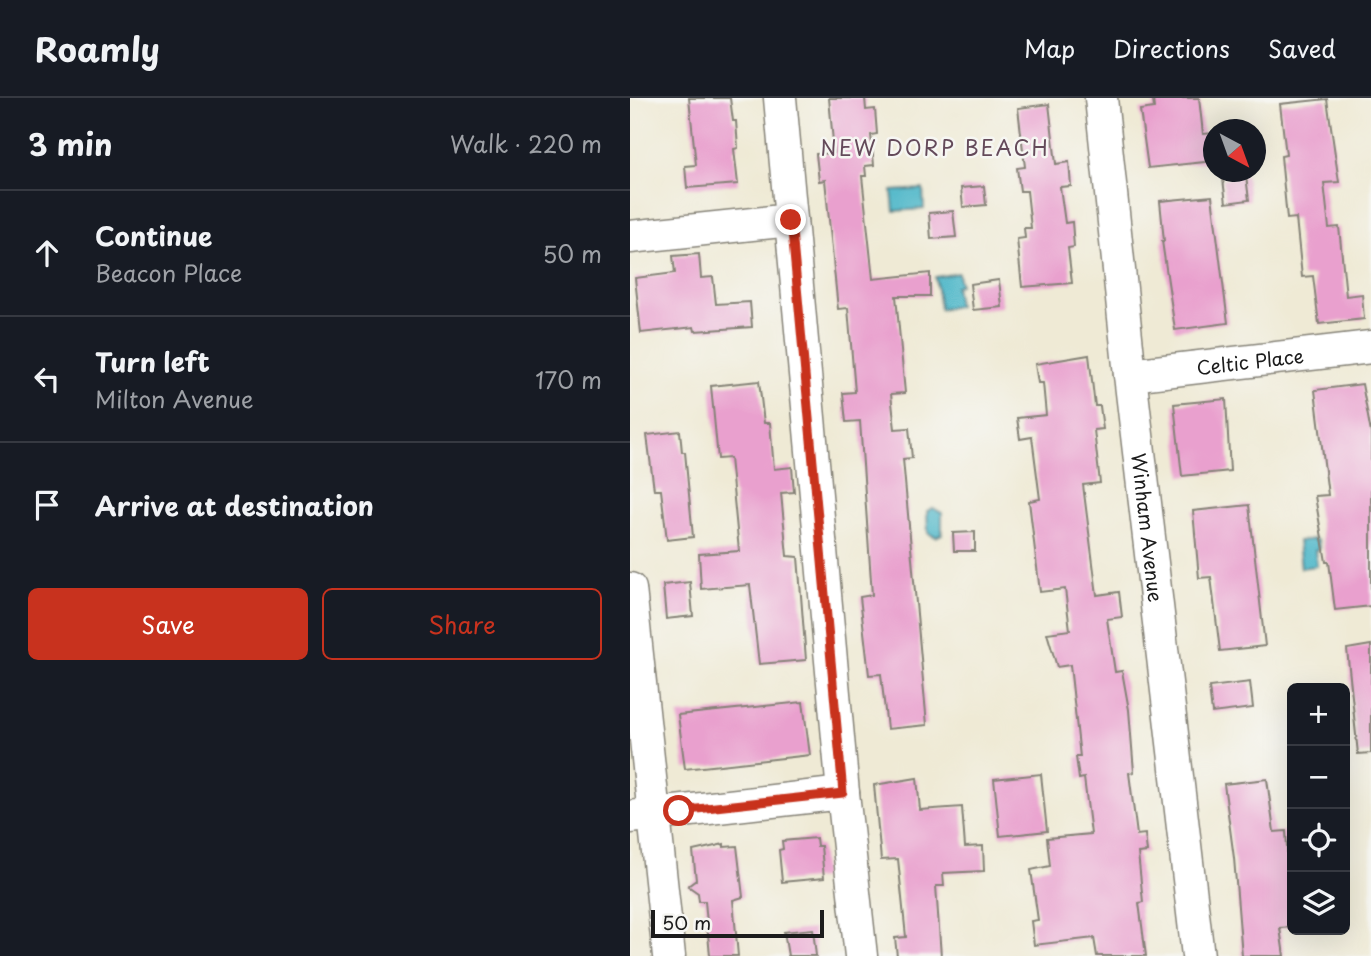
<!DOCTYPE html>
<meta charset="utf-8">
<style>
:root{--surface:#171b24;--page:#242831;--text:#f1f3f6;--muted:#9ea1a6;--line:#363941;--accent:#c8321e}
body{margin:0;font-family:"Playpen Sans",sans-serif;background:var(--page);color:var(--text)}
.controls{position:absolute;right:21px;bottom:21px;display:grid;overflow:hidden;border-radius:10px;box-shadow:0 7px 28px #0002}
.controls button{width:63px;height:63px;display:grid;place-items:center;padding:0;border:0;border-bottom:2px solid var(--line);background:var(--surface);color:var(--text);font:35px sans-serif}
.compass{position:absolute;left:573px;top:21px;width:63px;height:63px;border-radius:50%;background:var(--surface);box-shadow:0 7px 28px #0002;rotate:139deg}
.scale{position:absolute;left:21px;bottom:18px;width:173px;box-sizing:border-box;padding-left:7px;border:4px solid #1c1c1c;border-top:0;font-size:19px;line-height:24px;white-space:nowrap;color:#1c1c1c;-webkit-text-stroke:5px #f6f6f2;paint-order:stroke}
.stop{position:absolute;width:21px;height:21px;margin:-16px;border:5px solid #c8321e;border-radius:50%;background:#fff}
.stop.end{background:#c8321e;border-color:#fff;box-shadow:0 2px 7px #0008}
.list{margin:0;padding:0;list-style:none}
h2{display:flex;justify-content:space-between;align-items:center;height:91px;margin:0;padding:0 28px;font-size:30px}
h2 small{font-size:23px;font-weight:400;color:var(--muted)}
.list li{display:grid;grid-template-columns:46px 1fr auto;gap:21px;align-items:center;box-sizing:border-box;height:126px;padding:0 28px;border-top:2px solid var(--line)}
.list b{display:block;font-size:26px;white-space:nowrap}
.list p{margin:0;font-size:23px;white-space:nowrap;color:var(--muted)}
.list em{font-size:23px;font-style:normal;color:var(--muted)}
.actions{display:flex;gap:14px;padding:21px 28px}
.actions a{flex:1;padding:16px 0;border:2px solid var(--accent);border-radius:10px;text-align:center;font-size:24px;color:var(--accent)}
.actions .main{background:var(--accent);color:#fff}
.icon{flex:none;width:38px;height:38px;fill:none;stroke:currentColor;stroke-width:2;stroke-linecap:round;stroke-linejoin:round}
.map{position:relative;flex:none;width:741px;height:858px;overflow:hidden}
header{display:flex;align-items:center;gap:42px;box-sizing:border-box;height:98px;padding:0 35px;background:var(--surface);border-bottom:2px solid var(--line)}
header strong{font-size:33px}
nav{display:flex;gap:38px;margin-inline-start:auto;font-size:24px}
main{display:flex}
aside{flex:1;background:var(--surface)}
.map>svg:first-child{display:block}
.water{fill:#4bb6c8;stroke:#346972;stroke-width:2}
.building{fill:#e9a0ce}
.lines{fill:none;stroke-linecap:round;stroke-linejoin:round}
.minor-casing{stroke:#868378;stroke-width:35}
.minor{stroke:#fff;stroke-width:32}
.route{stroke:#c8321e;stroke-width:9}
.labels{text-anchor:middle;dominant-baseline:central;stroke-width:5;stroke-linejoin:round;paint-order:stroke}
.street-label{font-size:19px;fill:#1c1c1c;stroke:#f6f6f2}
.neighbourhood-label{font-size:21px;letter-spacing:2px;fill:#644a5a;stroke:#f6f6f2}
</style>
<header>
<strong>Roamly</strong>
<nav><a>Map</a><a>Directions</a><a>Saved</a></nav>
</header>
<main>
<aside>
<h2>3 min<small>Walk · 220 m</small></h2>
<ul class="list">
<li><svg class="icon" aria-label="ahead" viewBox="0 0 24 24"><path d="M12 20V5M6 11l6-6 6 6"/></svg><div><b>Continue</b><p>Beacon Place</p></div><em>50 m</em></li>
<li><svg class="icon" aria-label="left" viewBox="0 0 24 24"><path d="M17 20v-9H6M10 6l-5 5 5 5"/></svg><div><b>Turn left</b><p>Milton Avenue</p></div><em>170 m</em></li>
<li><svg class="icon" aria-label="arrive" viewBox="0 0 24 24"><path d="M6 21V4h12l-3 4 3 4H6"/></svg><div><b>Arrive at destination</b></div></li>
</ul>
<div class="actions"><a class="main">Save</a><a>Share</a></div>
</aside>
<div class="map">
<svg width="741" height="858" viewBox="0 0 741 858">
<rect width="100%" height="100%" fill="#f6f6f2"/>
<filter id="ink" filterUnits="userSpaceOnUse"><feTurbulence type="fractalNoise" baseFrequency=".0143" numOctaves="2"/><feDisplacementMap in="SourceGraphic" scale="14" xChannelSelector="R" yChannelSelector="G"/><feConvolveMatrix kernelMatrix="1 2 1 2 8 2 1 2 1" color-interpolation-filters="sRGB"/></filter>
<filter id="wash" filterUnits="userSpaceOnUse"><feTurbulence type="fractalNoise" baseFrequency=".00686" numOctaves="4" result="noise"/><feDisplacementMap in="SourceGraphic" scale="28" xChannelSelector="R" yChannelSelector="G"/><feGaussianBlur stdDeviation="1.57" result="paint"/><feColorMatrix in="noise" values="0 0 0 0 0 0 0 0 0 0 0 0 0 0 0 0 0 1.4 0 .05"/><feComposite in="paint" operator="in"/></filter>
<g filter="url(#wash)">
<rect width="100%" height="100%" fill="#efead5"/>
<g class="water">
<path d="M293,91L294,111L264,113L262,93Z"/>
<path d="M328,175L330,187L325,188L328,208L310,211L305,179Z"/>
<path d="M303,410L312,415V436L306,439L298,435L297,413Z"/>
<path d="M684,441L688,443L689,451L685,452L687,468L671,470L668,443Z"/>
</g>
<g id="blocks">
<g class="building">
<path d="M59,0H100L103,23H106L108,50L104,51L108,86L57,90L55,68L66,67Z"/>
<path d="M199,0H235L236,12L245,11L247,36L241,37L244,67L235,68L236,78H232L243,181L300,175V198H266L275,295L261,296L265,331L279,330L282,360L273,361L297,627L257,631L251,576L239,577L230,499L242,497L230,323L216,324L213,295L225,294L218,210L208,211L195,82L189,83L186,56L204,55Z"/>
<path d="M538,0H569L573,36L584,35V63L518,70L510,12L524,10L523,2Z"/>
<path d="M697,1L709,84L694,85L699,130L709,129L716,198L732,196L734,221L689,226L683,178L672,179L666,120L657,121L651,58L656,57L650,6Z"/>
<path d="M419,6L426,66L439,64L441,88L430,89L435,125L442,124L444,149L438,150L442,185L392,189L387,141L395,140L394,130H401L397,93H390L387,70L395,69L388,10Z"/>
<path d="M616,78L619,102L596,105L593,81Z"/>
<path d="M354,88L356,107L333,109L331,90Z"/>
<path d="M582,98L598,225L545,232L532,143H534L530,103Z"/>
<path d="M323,113L326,139L301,141L299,115Z"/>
<path d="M69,156L71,180L83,179L86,206L120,204L122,229L65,233L64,229L11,235L5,180L45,175L43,158Z"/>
<path d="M369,182L372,209L343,212L340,186Z"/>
<path d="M459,257L465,308H470L473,331L464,332L470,385L453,387L467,497L489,494L492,519L477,521L485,574L492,573L499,612L504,674L499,675L507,737L515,736L517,754L508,755L513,804L509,805L516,858H467L464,840L404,847L401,823L408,822L401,772L420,768L417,740L461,736L454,680L449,681L446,659H450L440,567L427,569L417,535L440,532L435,491L410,494L399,403L410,401L402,339L390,341L387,320L416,317L413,285H408L405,266Z"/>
<path d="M129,283L134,325H140L144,371L162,369L164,394L151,395L157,458L168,459L176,562L129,566L120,487L71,491L69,456L109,453L100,360L88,361L81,288Z"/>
<path d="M732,286L741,335V508L705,512L699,464H696L685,398L698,397L685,292Z"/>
<path d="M596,301L600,373L552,378L544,306Z"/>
<path d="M50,333L52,354H55L63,439L37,442L31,392H24L17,337Z"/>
<path d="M619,407L635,548L590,553L581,479L569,480L563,413Z"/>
<path d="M345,434V453H324L323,435Z"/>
<path d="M60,484L63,518L36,521L33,487Z"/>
<path d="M741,547V655L728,656L717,551Z"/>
<path d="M620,584L623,610L582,615L579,589Z"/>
<path d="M173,604L180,657L55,671L48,617Z"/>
<path d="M411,676L417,733L370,738L364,681Z"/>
<path d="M287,680L290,712L332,709L335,749L353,748L354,773L313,775L314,788H306L311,858H267L265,840L276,839L268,761L251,762L244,687Z"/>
<path d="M637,681L644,734L656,733L662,829L650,830L654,858H612L604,760L594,686Z"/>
<path d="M186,740L187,748H191L194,780L152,784L149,752L153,751L152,743Z"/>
<path d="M94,746V749L107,748L113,799L103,802L108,858H80L75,803H69L68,795L58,788L66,782L63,753Z"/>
<path d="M183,831L186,858H158L154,834Z"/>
</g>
</g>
</g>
<g filter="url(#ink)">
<use href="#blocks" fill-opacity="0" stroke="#868378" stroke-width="2"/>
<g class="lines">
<g class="minor-casing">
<g id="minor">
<path d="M150,0L213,695L231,858"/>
<path id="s1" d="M471,0L500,277L568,858"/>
<path d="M0,139L161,122"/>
<path id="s2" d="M500,277L741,249"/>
<path d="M0,491L39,858"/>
<path d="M0,719L213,695"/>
</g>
</g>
<use href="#minor" class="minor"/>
</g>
</g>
<g class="lines" filter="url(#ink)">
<path class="route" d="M49,713L213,695L161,122"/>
</g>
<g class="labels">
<g class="street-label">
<text stroke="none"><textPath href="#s2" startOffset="121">Celtic Place</textPath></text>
<text stroke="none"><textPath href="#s1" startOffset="432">Winham Avenue</textPath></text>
</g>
<g class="neighbourhood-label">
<text x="305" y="49">NEW DORP BEACH</text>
</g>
</g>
</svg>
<div class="controls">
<button>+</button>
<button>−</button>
<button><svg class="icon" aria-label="locate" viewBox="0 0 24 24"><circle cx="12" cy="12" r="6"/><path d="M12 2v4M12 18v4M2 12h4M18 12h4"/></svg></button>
<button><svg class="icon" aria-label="layers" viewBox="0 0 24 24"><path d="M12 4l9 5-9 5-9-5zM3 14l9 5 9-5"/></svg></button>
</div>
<svg class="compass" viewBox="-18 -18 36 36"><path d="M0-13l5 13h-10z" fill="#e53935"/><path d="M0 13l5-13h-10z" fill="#9ea1a6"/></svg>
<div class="scale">50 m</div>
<div class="stop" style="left:49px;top:713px"></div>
<div class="stop end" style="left:161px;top:122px"></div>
</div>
</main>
